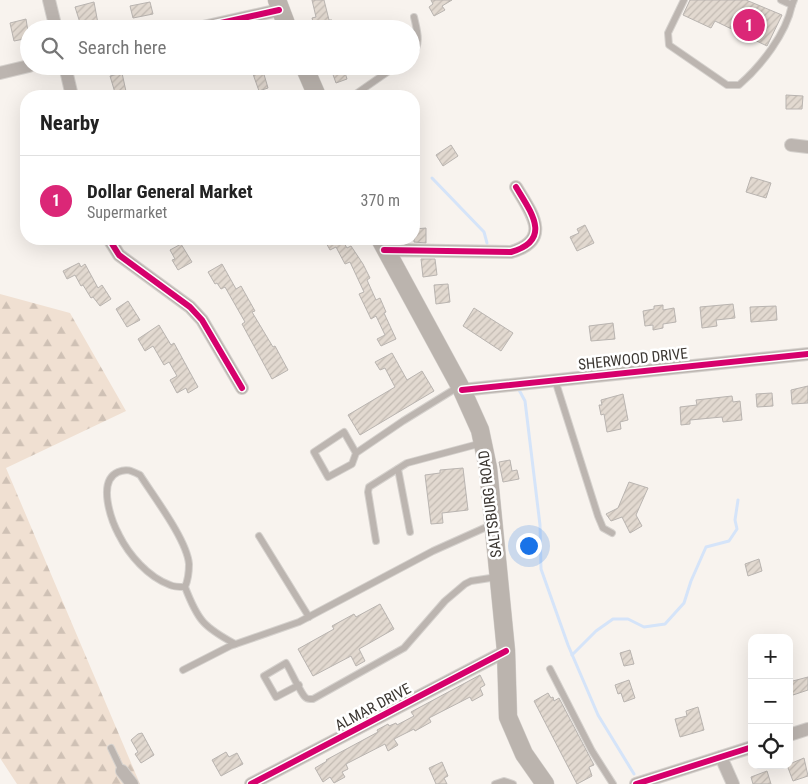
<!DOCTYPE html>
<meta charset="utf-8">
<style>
:root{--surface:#fff;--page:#f6f6f6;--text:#222;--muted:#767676;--line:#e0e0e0;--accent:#db2777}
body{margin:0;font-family:"Roboto Condensed",sans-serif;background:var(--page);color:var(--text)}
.controls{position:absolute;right:15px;bottom:15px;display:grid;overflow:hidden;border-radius:10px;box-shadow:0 5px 20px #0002}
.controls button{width:45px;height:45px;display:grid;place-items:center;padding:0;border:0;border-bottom:1px solid var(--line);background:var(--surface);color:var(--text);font:25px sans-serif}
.you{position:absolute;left:528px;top:545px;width:18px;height:18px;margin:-12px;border:4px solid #fff;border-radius:50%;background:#1a73e8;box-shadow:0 0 0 8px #1a73e833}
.badge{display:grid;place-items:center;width:32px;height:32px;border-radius:50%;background:var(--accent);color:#fff;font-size:16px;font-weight:700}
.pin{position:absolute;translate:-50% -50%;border:2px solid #fff;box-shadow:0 1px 5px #0006}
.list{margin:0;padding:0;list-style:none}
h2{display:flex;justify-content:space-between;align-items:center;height:65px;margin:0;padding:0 20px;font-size:21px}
h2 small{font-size:16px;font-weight:400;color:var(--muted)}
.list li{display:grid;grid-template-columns:32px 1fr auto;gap:15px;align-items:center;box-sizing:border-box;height:90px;padding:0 20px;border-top:1px solid var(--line)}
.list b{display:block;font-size:19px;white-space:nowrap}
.list p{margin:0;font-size:16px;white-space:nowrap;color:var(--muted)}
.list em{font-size:16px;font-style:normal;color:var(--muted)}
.icon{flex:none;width:28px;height:28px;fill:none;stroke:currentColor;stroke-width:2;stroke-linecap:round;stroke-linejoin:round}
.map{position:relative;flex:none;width:808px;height:784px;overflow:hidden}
.search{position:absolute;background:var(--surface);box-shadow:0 5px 20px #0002;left:20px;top:20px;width:400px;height:55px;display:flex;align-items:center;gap:12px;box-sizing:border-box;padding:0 18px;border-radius:28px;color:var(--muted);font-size:19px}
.panel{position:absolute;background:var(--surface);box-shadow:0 5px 20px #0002;left:20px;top:90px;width:400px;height:155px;border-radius:20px}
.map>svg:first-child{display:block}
.forest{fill:url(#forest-firs)}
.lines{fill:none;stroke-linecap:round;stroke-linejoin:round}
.stream{stroke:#d5e4f9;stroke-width:3}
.building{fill:url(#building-hatch);stroke:#b9b4b0}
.service-casing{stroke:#d5d1cd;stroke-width:8}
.minor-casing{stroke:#d5d1cd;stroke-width:14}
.secondary-casing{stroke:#d5d1cd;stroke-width:19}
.service{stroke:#bcb5b0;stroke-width:6}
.minor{stroke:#bcb5b0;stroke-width:12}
.secondary{stroke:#bbb4ae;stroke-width:18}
.cycleway-casing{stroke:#fff;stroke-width:9}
.cycleway{stroke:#d6006c;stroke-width:6}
.labels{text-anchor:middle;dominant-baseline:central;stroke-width:5;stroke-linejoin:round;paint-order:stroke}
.street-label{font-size:15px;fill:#3b3631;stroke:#fff}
</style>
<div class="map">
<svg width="808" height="784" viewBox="0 0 808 784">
<defs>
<pattern id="forest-firs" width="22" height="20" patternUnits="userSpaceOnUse" patternTransform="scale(1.25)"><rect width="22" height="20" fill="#f0e0d2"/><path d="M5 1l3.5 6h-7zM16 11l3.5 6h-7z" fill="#cfc1b5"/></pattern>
<pattern id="building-hatch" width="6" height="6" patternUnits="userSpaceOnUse" patternTransform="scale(1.25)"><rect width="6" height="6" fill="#e2d9d0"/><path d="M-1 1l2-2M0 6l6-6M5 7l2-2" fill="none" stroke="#c3bbb3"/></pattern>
</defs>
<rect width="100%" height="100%" fill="#f8f3ee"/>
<path class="forest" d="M0,294L70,313L126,411L6,468L140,784H17L0,758Z"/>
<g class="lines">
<g class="stream">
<path d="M432,178L484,232L487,243"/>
<path d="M518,388L525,401L540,525L541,569L568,645L598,715L634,774"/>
<path d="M572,655L596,631L613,619H628L644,627L665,624L684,603L691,581L706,547L729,541L737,529L735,520L738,500"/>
</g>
</g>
<g class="building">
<path d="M312,0H324L329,20H332L334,27L315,29L312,18L316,17Z"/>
<path d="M431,0H452L442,6L445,10L434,16L429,7L433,4Z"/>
<path d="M690,0H746L782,15L767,46L715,21L711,28L683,15Z"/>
<path d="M94,2L99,29H82L75,7Z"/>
<path d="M150,2L153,14L133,18L130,6Z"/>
<path d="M26,19L29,38L14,41L10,23Z"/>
<path d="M343,66L347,79L336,83L331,69Z"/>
<path d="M263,71L268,88L259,91L253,74Z"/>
<path d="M122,73L127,96H116L110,76Z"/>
<path d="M786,95L803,96L802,109H786Z"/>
<path d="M451,145L458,156L443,166L436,155Z"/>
<path d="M751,177L771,183L766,198L746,192Z"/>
<path d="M585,225L594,243L577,251L570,237L579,233L577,229Z"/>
<path d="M426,228V243L414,242V229Z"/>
<path d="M324,239H351L344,243L347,248L351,246L363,264L370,278L367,280L376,300L380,298L386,312L384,313L396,339L381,346L377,339L385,335L376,316L371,319L359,294L364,292L350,262L345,264L336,247L330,250Z"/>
<path d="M181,244L192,262L178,270L172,260L175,259L170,250Z"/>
<path d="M421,259H435L437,275L423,277Z"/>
<path d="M79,263L81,267L85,264L98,288L102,285L111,299L100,306L93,297L91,298L83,285L81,286L75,275L67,279L63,271Z"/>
<path d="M222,264L236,289L241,286L255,311L252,312L273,347L275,346L288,370L272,379L242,324L245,322L225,287L221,289L217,283L215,284L208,272Z"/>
<path d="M448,284L450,302L436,304L434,285Z"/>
<path d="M128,301L140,320L127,327L116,309Z"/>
<path d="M733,304L735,318L716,320L717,326L702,328L700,307Z"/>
<path d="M663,305V310L674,308L676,322L663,324V328L653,330V325L645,326L643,311L654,309V306Z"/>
<path d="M776,306L777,320L751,322L750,307Z"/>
<path d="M474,308L513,333L501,351L463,326Z"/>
<path d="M613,323L615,339L591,341L589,326Z"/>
<path d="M159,325L171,345L174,343L198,387L188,393L186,388L177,393L170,380L177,376L169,362L164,365L153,346L145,351L138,339Z"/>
<path d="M392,353L407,380L422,371L434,391L360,435L348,415L395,387L385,368L380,370L375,362Z"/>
<path d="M808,386V403L792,404L791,390Z"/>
<path d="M772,393L773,406L757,407L756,394Z"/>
<path d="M623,394L628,420L620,422L621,429L607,432L604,414L601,415L599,405H602L601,400Z"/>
<path d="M732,396L733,402L740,401L742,420L723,422L722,417L690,420V424L681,425L680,407L697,405L696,400Z"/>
<path d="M510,460L512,471L517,470L519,479L503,482L499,462Z"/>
<path d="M463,468L468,510L442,513L443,523L431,524L425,475L440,473V470Z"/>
<path d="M629,482L648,488L636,515L642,526L630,533L622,517L611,521L606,514L618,508Z"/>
<path d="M759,559L762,571L748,576L745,564Z"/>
<path d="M380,604L394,629L359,649L365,661L356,666L351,656L313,676L298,649L334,629L332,626L354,614L356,617Z"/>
<path d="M630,650L634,664L624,666L620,653Z"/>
<path d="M480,675L485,685L480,688L483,695L472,701L470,697L429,718L431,722L415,731L414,729L394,739L398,745L388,751L385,744L346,764L348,769L342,772L345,777L334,783L330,777L323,782L315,768L327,761L326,760L378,732L377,730L388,724L389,726L396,723L397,725L414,716L411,712Z"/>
<path d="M808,677V690L793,695L789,682Z"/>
<path d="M629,680L635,698L624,702L621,693L618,694L615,685Z"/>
<path d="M548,693L551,698L553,697L554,701L559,698L594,765L589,767L592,776L577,784L534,701Z"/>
<path d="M698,707L704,730L680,737L675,719L687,716L686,711Z"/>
<path d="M142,733L154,755L141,763L135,754L138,752L131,740L138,734Z"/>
<path d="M226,752L229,757L237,753L243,764L221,776L212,760Z"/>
<path d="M804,758L808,776L793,781L787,765Z"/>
<path d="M442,762L448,776L444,778L447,784H436L429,768Z"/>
<path d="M767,771L771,784H753L751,777Z"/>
</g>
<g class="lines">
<g class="service-casing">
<g id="service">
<path d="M684,0L668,33L669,45L727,85H739C761,66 786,34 792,5"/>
<path d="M781,0L792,5L794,0"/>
<path d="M411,56C422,45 417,30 414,17"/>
<path d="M353,96L396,66"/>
<path d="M555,380L598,516L603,528L612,533"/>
<path d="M356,453L344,432L314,452L328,477L352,464L356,453L403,421L458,387"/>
<path d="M398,469L410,532"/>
<path d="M259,536L309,617"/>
<path d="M376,541L368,492L369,487L407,463L482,443"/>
<path d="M185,587C180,587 174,587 170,585C148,577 129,555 119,535C111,520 97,481 118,472C127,468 132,471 140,475C154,497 187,540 189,564C189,573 188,580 185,587C198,621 204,627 235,644"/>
<path d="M550,669L592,751L613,784"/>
<path d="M183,670L230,646L299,622L433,551L491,525"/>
<path d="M299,685L276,697L264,676L286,663C291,671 300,692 305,697C308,700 309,699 313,699L404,648L445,601L465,584L471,581L497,577"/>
<path d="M111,748L122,771"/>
<path d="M495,784L504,781L513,784"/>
</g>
</g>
<g class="minor-casing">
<g id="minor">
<path d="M49,0L56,29"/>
<path d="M194,29L279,10"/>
<path d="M65,66L72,96"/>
<path d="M0,73L29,66"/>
<path d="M791,145L808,147"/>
<path d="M109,239L119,255L190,307L202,320L242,388"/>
<path d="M384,250L511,252C553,240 531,212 516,187"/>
<path d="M462,390L808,354"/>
<path d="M789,735L808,729"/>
<path d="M721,757L733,784"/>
<path d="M122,771L132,784"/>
<path d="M251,784L506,651"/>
<path d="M636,784L752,747"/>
</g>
</g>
<g class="secondary-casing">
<g id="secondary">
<path d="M277,0L288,29"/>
<path d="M304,66L317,96"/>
<path d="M380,239L462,390L480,430L488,468L506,651L508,717L524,754L545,784"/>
</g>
</g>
<use href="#service" class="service"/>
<use href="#minor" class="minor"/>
<use href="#secondary" class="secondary"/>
<g class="cycleway-casing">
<g id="cycleway">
<path d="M194,29L279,10"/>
<path d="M109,239L119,255L190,307L202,320L242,388"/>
<path d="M384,250L511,252C553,240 531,212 516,187"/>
<path d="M462,390L808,354"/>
<path d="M251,784L506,651"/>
<path d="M636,784L752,747"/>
</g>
</g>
<use href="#cycleway" class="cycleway"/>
</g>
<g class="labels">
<g class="street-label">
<text transform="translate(633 359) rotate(-6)">SHERWOOD DRIVE</text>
<text transform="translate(490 504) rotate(-97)">SALTSBURG ROAD</text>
<text transform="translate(373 707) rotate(-28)">ALMAR DRIVE</text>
</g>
</g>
</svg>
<div class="controls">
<button>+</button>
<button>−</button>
<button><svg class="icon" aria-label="locate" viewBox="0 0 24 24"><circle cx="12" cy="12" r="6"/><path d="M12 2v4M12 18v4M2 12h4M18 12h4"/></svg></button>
</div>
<div class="you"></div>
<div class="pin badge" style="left:749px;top:25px">1</div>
<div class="search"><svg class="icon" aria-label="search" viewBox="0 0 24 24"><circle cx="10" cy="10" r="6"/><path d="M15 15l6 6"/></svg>Search here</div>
<section class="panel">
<h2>Nearby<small></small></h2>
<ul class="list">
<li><span class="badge">1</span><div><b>Dollar General Market</b><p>Supermarket</p></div><em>370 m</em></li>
</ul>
</section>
</div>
